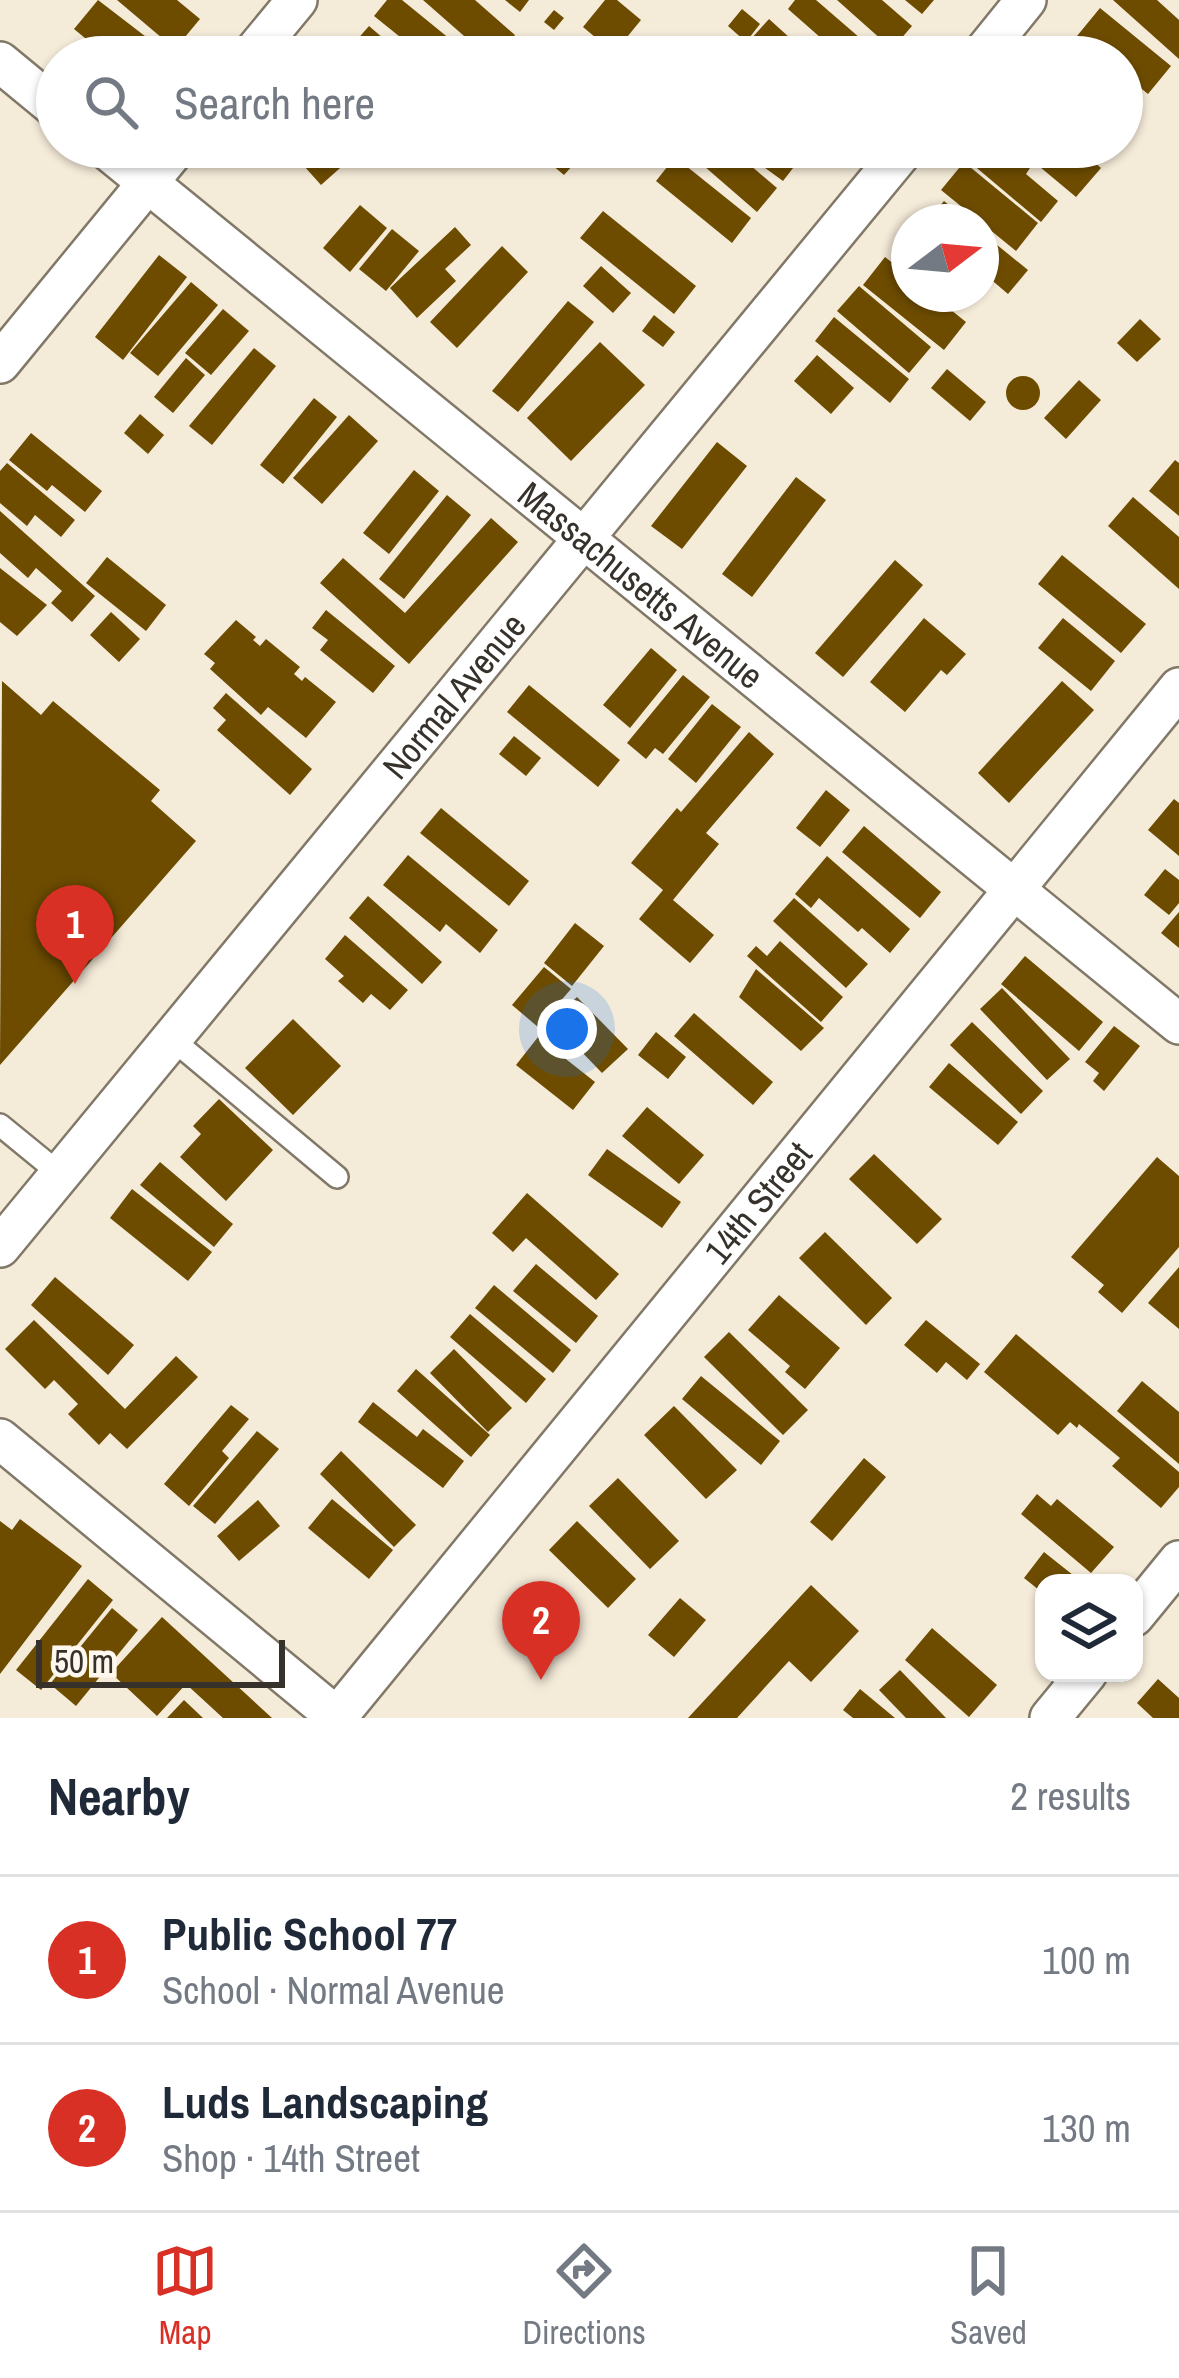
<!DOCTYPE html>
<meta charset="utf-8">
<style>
:root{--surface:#fff;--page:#f6f6f7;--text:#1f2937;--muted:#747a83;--line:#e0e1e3;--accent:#d93025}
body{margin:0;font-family:"Archivo Narrow",sans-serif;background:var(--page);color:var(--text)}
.controls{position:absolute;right:36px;bottom:36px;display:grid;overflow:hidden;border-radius:24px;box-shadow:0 3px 9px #0004}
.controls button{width:108px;height:108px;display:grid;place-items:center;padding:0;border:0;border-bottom:3px solid var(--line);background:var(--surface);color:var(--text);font:60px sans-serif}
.compass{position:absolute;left:891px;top:204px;width:108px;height:108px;border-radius:50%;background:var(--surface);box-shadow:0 3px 9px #0004;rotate:74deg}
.scale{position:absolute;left:36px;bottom:30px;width:249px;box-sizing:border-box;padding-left:12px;border:6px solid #36312b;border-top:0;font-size:33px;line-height:42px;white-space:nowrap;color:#36312b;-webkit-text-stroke:9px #fff8ee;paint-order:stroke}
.you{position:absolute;left:567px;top:1029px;width:42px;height:42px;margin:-30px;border:9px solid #fff;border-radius:50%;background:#1a73e8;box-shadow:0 0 0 18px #1a73e833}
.badge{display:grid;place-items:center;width:78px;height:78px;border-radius:50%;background:var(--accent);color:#fff;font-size:39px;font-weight:700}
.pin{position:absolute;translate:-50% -99px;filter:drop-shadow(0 3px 6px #0008)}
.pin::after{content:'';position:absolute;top:63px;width:42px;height:36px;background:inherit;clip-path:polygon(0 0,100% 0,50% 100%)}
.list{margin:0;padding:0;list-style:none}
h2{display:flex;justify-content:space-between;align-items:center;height:156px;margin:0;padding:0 48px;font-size:51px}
h2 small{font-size:39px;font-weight:400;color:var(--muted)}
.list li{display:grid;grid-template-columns:78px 1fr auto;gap:36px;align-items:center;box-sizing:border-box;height:168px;padding:0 48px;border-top:3px solid var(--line)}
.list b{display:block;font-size:45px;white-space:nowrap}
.list p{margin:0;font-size:39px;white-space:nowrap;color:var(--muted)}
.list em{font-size:39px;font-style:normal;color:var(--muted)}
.icon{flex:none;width:66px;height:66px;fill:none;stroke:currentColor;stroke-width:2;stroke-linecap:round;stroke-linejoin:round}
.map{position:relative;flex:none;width:1179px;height:1718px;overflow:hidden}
.search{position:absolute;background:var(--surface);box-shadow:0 3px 9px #0004;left:36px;right:36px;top:36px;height:132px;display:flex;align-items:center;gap:30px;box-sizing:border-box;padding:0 42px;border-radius:66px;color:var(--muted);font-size:45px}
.sheet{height:492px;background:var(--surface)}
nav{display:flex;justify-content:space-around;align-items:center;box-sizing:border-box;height:168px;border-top:3px solid var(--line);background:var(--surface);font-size:33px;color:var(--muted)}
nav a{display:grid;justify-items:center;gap:6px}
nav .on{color:var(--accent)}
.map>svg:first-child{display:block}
.building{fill:#6d4c00}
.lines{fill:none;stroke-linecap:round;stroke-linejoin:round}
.service-casing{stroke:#817868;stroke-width:26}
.minor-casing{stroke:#817868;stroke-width:44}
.service{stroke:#fff;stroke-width:21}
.minor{stroke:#fff;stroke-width:39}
.labels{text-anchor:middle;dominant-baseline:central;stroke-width:12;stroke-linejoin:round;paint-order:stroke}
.street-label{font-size:36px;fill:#36312b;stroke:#fff8ee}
</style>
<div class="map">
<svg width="1179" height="1718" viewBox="0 0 1179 1718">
<rect width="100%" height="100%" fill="#f5ebd9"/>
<g class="building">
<path d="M98,0L167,53L164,57H108L74,29Z"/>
<path d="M117,0H177L200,19L175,49Z"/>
<path d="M387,0H402L472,57H425L374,16Z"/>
<path d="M423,0H475L515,35L497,57H488Z"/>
<path d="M505,0H529L520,12Z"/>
<path d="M605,0H617L641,20L614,53L583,27Z"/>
<path d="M795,0H816L882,57H834L838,53L788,9Z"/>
<path d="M837,0H882L912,26L892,49Z"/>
<path d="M905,0H934L922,14Z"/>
<path d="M1113,0H1157L1179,20V59Z"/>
<path d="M1100,8L1171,66L1148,94L1122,73V57H1103L1077,36Z"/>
<path d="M742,9L760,24L746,42L728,26Z"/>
<path d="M554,10L564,18L554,30L544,22Z"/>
<path d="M769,19L811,57H769L750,40Z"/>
<path d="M369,26L405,57H342Z"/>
<path d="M584,42L601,57H571Z"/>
<path d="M287,147H335L348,161L321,185Z"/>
<path d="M547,147H575L583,154L564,175L540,155Z"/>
<path d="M682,147H729L777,188L757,212Z"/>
<path d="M753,147H795L804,154L783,181L747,155Z"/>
<path d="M974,147H1005L1030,168L1026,174L1058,201L1041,222L965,158Z"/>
<path d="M1016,147H1077L1101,168L1076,197Z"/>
<path d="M675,157L751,218L732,243L656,181Z"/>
<path d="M964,162L1038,223L1016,251L941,190Z"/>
<path d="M944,201L969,222H927Z"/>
<path d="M360,205L387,228L350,272L323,248Z"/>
<path d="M603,211L696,286L674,314L580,238Z"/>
<path d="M455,227L471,245L445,269L456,281L417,318L390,288Z"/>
<path d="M392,229L419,251L386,291L359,269Z"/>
<path d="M981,232L1028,270L1008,294L981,271Z"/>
<path d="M502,246L528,272L457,348L430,322Z"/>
<path d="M159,255L187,277L123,360L95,337Z"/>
<path d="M885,257L909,276V294H931L966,322L944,350L863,285Z"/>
<path d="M601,266L631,293L613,313L583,286Z"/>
<path d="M191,282L218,305L158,376L130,353Z"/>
<path d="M859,286L931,347L909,373L837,311Z"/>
<path d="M568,301L594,322L518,412L492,391Z"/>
<path d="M223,309L249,331L211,375L185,353Z"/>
<path d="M654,315L675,332L663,347L642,331Z"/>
<path d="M834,317L909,379L890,403L815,341Z"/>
<path d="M1140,319L1161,339L1137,362L1117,343Z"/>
<path d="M600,342L645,385L571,461L527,418Z"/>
<path d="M254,348L276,366L212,445L189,426Z"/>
<path d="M817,355L854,388L831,414L794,381Z"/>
<path d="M186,358L205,375L173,413L154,397Z"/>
<path d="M947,369L986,402L970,421L931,388Z"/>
<circle cx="1023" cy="393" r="17"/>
<path d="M1079,380L1101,400L1066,439L1044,418Z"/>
<path d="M314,398L337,417L283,484L260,465Z"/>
<path d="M140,414L164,435L148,454L124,433Z"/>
<path d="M349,415L378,441L322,504L293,478Z"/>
<path d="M31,433L102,491L85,512L52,485L47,491L9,460Z"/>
<path d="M717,442L747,466L682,549L651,526Z"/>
<path d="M1175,460L1179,463V516L1149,491Z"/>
<path d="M7,463L75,520L61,537L35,515L27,526L0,503V471Z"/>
<path d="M414,470L439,491L389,554L363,533Z"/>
<path d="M796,477L826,500L752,597L722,574Z"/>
<path d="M447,495L471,515L404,599L379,579Z"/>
<path d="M1133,497L1179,537V589L1108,526Z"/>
<path d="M0,511L95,596L72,622L51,603L62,591L36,568L28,578L0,553Z"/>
<path d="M491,518L518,542L409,664L320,583L343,558L405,613Z"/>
<path d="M1062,555L1146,624L1121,653L1038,584Z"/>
<path d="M107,557L166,605L146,631L86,583Z"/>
<path d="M895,560L923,585L843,677L815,653Z"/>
<path d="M0,568L47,605L17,636L0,622Z"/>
<path d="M326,610L395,666L373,693L320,650L328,640L312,628Z"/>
<path d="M111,612L140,639L119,662L90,635Z"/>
<path d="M924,618L966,654L947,675L941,670L905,712L870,682Z"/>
<path d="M1063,618L1115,661L1091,691L1038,648Z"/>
<path d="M236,620L256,637L253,640L260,646L266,639L300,667L294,674L302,681L305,677L336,702L306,738L268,707L261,715L210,669L215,663L204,654Z"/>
<path d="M651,648L677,670L630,728L603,705Z"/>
<path d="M683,675L710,697L663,754L655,748L646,759L627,743Z"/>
<path d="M2,681L41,715L53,701L160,790L151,801L196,841L0,1065Z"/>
<path d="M1062,681L1094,710L1009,803L978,773Z"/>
<path d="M529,685L620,760L598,787L507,712Z"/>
<path d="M226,693L312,769L290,795L217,730L226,720L213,708Z"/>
<path d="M712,704L741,727L696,783L668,759Z"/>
<path d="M749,732L774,754L706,833L719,844L673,900L714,935L690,963L639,919L663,890L631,863L677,808L681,812Z"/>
<path d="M514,736L541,758L526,776L499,754Z"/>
<path d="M826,790L850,810L820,847L796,828Z"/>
<path d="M1174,799L1179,803V856L1148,830Z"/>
<path d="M441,808L529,881L509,906L420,833Z"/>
<path d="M864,826L941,892L920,918L842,852Z"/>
<path d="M408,855L498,930L480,953L446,924L440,932L383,885Z"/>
<path d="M827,856L910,929L890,953L862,928L858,932L819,898L811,908L795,894Z"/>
<path d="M1165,869L1179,880V903L1169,915L1144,895Z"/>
<path d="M368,896L442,962L422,984L349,918Z"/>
<path d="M794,898L868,964L846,988L773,921Z"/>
<path d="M1179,912V948L1161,933Z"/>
<path d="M575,923L604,946L572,986L544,963Z"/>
<path d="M345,935L408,990L390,1010L371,994L363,1003L338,981L344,976L325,959Z"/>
<path d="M780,941L843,997L821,1022L747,956L756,946L767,956Z"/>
<path d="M1025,956L1103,1022L1079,1051L1001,984Z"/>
<path d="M544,967L571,989L538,1027L512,1005Z"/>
<path d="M756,969L824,1028L801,1051L739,997Z"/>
<path d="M1002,988L1070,1059L1047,1080L980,1009Z"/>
<path d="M577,997L628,1049L602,1073L552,1021Z"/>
<path d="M694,1013L773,1082L753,1105L674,1036Z"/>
<path d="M293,1019L341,1066L293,1115L245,1068Z"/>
<path d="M972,1022L1043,1091L1021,1114L950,1045Z"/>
<path d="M1114,1026L1140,1046L1104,1091L1093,1081L1099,1073L1085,1062Z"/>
<path d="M656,1032L686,1057L668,1079L638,1055Z"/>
<path d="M538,1037L595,1082L573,1110L516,1065Z"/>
<path d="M949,1063L1018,1122L998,1145L929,1087Z"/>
<path d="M219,1099L273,1150L226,1201L180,1157L201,1134L193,1126Z"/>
<path d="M647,1107L704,1155L679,1184L622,1136Z"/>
<path d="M607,1149L681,1202L662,1228L588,1175Z"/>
<path d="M874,1154L942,1219L917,1244L849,1179Z"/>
<path d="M1157,1157L1179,1176V1247L1122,1313L1098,1292L1104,1285L1071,1257Z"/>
<path d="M160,1162L233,1224L214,1247L140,1185Z"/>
<path d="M132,1189L212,1252L188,1281L110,1218Z"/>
<path d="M527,1193L619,1274L596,1300L526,1238L513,1252L492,1233Z"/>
<path d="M825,1232L892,1298L866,1325L799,1258Z"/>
<path d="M536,1264L598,1316L576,1343L513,1291Z"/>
<path d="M1179,1267V1329L1148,1303Z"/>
<path d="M55,1277L134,1345L108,1375L31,1305Z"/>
<path d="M494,1285L571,1350L553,1373L475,1308Z"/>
<path d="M779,1295L840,1348L805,1389L785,1372L790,1366L748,1330Z"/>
<path d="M470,1314L546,1379L526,1403L450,1337Z"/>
<path d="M34,1320L125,1409L176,1356L198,1377L127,1449L110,1433L99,1445L68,1414L78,1404L54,1380L45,1389L5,1349Z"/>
<path d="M926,1320L980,1364L967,1380L946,1362L937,1373L904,1345Z"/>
<path d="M729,1332L808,1410L783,1435L704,1357Z"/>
<path d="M1016,1334L1179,1472V1487L1161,1508L1112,1466L1120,1458L1079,1424L1077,1428L1070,1422L1058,1435L984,1372Z"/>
<path d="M454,1349L512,1408L488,1432L430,1373Z"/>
<path d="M416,1369L490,1435L471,1457L397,1391Z"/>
<path d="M701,1376L780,1441L761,1465L682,1399Z"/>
<path d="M1142,1381L1179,1412V1464L1117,1411Z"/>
<path d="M373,1402L417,1437L423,1429L464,1461L443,1488L358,1422Z"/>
<path d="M231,1405L249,1419L222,1451L229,1458L189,1506L164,1484Z"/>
<path d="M674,1406L737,1470L706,1499L644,1435Z"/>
<path d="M257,1431L279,1449L215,1524L193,1506Z"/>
<path d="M341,1451L416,1525L394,1547L320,1474Z"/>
<path d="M864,1458L886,1477L832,1541L810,1522Z"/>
<path d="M618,1478L679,1541L650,1569L589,1506Z"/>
<path d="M1037,1494L1051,1506L1057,1499L1114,1547L1091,1573L1021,1514Z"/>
<path d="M332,1499L393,1550L369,1579L308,1528Z"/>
<path d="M258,1500L280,1526L239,1561L217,1536Z"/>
<path d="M20,1519L82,1566L0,1674V1521L12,1530Z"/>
<path d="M577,1521L636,1579L608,1608L549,1550Z"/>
<path d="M1044,1552L1083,1583H1044V1594L1024,1578Z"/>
<path d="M88,1579L113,1600L41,1690L16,1670Z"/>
<path d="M811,1585L859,1631L811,1682L789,1661L737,1718H688Z"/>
<path d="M680,1598L706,1620L674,1657L648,1635Z"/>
<path d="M112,1608L138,1630L76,1706L50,1684Z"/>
<path d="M162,1617L272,1718H223L186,1684L157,1716L111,1673Z"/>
<path d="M932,1628L997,1685L969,1717L905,1660Z"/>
<path d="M900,1670L946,1718H906L879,1690Z"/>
<path d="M1158,1679L1179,1698V1718H1153L1137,1703Z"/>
<path d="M860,1689L895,1718H853L843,1710Z"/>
<path d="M184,1700L203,1718H167Z"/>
</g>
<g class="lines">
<g class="service-casing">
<g id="service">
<path d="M172,1039L337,1177"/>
<path d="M0,1125L60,1174"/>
</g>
</g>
<g class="minor-casing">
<g id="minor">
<path d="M250,57L297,0"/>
<path d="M980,57L1026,0"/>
<path d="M0,62L57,109"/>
<path id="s1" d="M104,147L1179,1024"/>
<path d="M0,363L177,147"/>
<path id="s2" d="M0,1247L906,147"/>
<path d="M0,1439L338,1718"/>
<path d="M1134,1616L1179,1561"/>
<path id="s3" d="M336,1718L1179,688"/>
<path d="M1050,1718L1087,1673"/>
</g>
</g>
<use href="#service" class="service"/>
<use href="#minor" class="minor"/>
</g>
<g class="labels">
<g class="street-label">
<text stroke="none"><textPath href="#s1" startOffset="693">Massachusetts Avenue</textPath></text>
<text stroke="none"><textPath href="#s2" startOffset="714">Normal Avenue</textPath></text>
<text stroke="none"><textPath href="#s3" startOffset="666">14th Street</textPath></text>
</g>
</g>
</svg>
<div class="controls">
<button><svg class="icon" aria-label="layers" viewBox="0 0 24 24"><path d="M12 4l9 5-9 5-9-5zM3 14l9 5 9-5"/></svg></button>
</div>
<svg class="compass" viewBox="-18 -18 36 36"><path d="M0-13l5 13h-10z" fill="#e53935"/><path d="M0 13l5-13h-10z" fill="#747a83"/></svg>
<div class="scale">50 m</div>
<div class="you"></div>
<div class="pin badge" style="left:75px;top:984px">1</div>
<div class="pin badge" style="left:541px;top:1680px">2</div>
<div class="search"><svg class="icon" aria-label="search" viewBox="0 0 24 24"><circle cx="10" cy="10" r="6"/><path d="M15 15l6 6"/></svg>Search here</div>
</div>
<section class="sheet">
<h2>Nearby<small>2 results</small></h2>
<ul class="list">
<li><span class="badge">1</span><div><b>Public School 77</b><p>School · Normal Avenue</p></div><em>100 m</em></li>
<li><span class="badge">2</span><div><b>Luds Landscaping</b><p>Shop · 14th Street</p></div><em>130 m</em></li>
</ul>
</section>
<nav>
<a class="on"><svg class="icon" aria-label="map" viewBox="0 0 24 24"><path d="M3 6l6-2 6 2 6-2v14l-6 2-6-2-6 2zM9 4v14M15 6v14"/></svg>Map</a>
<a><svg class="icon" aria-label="directions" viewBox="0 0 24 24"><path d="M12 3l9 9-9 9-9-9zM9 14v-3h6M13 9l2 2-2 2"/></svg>Directions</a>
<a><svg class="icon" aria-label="saved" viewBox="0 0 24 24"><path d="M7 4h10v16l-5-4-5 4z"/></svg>Saved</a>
</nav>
